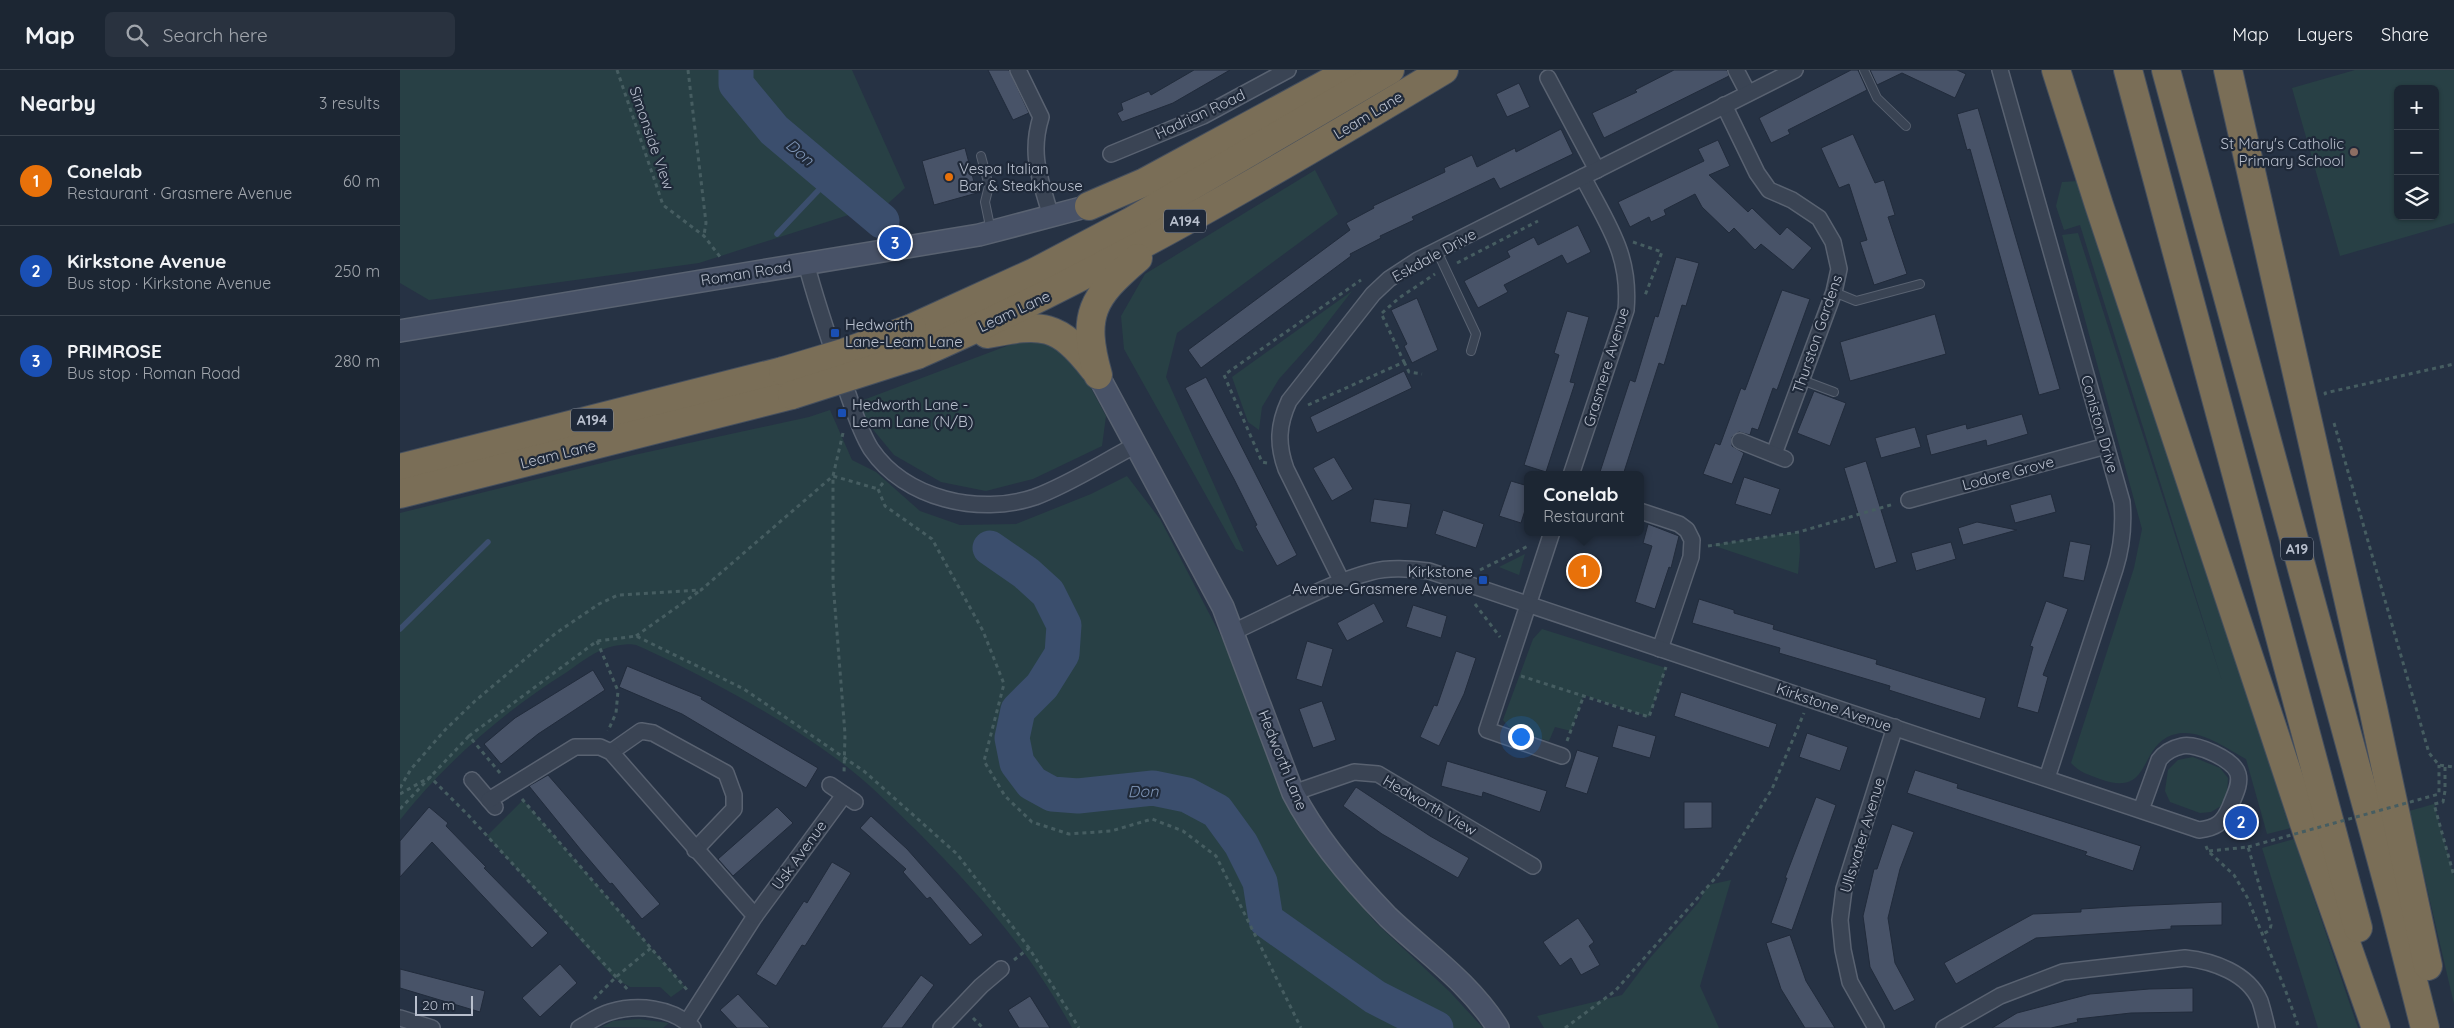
<!DOCTYPE html>
<meta charset="utf-8">
<style>
:root{--surface:#1c2633;--page:#29323f;--text:#f1f3f6;--muted:#a0a5ac;--line:#3a434e;--accent:#d93025}
body{margin:0;font-family:Quicksand,sans-serif;background:var(--page);color:var(--text)}
.controls{position:absolute;right:15px;top:15px;display:grid;overflow:hidden;border-radius:8px;box-shadow:0 1px 4px #0004}
.controls button{width:45px;height:45px;display:grid;place-items:center;padding:0;border:0;border-bottom:1px solid var(--line);background:var(--surface);color:var(--text);font:25px sans-serif}
.scale{position:absolute;left:15px;bottom:12px;width:58px;box-sizing:border-box;padding-left:5px;border:2px solid #b8bfcd;border-top:0;font-size:14px;line-height:18px;white-space:nowrap;color:#b8bfcd;-webkit-text-stroke:4px #1f2939;paint-order:stroke}
.you{position:absolute;left:1120px;top:666px;width:18px;height:18px;margin:-12px;border:4px solid #fff;border-radius:50%;background:#1a73e8;box-shadow:0 0 0 8px #1a73e833}
.badge{display:grid;place-items:center;width:32px;height:32px;border-radius:50%;background:var(--accent);color:#fff;font-size:16px;font-weight:700}
.pin{position:absolute;translate:-50% -50%;border:2px solid #fff;box-shadow:0 1px 5px #0006}
.popup{position:absolute;left:1124px;top:401px;width:120px;height:65px;box-sizing:border-box;display:grid;place-content:center;border-radius:8px;background:var(--surface);filter:drop-shadow(0 1px 4px #0005);font-size:16px;white-space:nowrap;color:var(--muted)}
.popup b{font-size:19px;color:var(--text)}
.popup::after{content:'';position:absolute;left:50%;top:100%;margin-left:-10px;border:10px solid transparent;border-top-color:var(--surface)}
.list{margin:0;padding:0;list-style:none}
h2{display:flex;justify-content:space-between;align-items:center;height:65px;margin:0;padding:0 20px;font-size:21px}
h2 small{font-size:16px;font-weight:400;color:var(--muted)}
.list li{display:grid;grid-template-columns:32px 1fr auto;gap:15px;align-items:center;box-sizing:border-box;height:90px;padding:0 20px;border-top:1px solid var(--line)}
.list b{display:block;font-size:19px;white-space:nowrap}
.list p{margin:0;font-size:16px;white-space:nowrap;color:var(--muted)}
.list em{font-size:16px;font-style:normal;color:var(--muted)}
.icon{flex:none;width:28px;height:28px;fill:none;stroke:currentColor;stroke-width:2;stroke-linecap:round;stroke-linejoin:round}
.map{position:relative;flex:none;width:2054px;height:958px;overflow:hidden}
header{display:flex;align-items:center;gap:30px;box-sizing:border-box;height:70px;padding:0 25px;background:var(--surface);border-bottom:1px solid var(--line)}
header strong{font-size:24px}
nav{display:flex;gap:28px;margin-inline-start:auto;font-size:18px}
.search{width:350px;height:45px;background:var(--page);display:flex;align-items:center;gap:12px;box-sizing:border-box;padding:0 18px;border-radius:8px;color:var(--muted);font-size:19px}
main{display:flex}
aside{flex:1;background:var(--surface)}
.map>svg:first-child{display:block}
.green{fill:#284045;fill-rule:evenodd}
.lines{fill:none;stroke-linecap:round;stroke-linejoin:round}
.stream{stroke:#3b4e6d;stroke-width:5.5}
.river{stroke:#3b4e6d;stroke-width:35}
.building{fill:#485368;stroke:#212b3b}
.lane-casing{stroke:#596271;stroke-width:10}
.street-casing{stroke:#596271;stroke-width:18}
.secondary-casing{stroke:#596271;stroke-width:24}
.highway-casing{stroke:#454f5e;stroke-width:30}
.path{stroke:#465d61;stroke-width:3;stroke-dasharray:4 4;stroke-linecap:butt}
.lane{stroke:#3a4454;stroke-width:8}
.street{stroke:#3a4454;stroke-width:15}
.secondary{stroke:#485267;stroke-width:21}
.highway{stroke:#7a6e57;stroke-width:28}
.highway-bridge-casing{stroke:#454f5e;stroke-width:30;stroke-linecap:butt}
.path-bridge{stroke:#465d61;stroke-width:3;stroke-dasharray:4 4;stroke-linecap:butt}
.highway-bridge{stroke:#7a6e57;stroke-width:28}
.education-dot{fill:#8d6e63;stroke:#1f2939;stroke-width:2}
.food-dot{fill:#e8710a;stroke:#1f2939;stroke-width:2}
.transit-dot{fill:#1a4fb4;stroke:#1f2939;stroke-width:2}
.labels{text-anchor:middle;dominant-baseline:central;stroke-width:4.5;stroke-linejoin:round;paint-order:stroke}
.shield{fill:#1f2939;stroke:#8a92a1;stroke-width:1}
.shield-label{font-size:14px;font-weight:bold;fill:#b8bfcd}
.street-label{font-size:15px;fill:#b8bfcd;stroke:#1f2939}
.poi-label{font-size:15px;fill:#b8bfcd;stroke:#1f2939;text-anchor:start}
.water-label{font-size:16px;font-style:italic;fill:#7e94b5;stroke:#1f2939}
</style>
<header>
<strong>Map</strong>
<div class="search"><svg class="icon" aria-label="search" viewBox="0 0 24 24"><circle cx="10" cy="10" r="6"/><path d="M15 15l6 6"/></svg>Search here</div>
<nav><a>Map</a><a>Layers</a><a>Share</a></nav>
</header>
<main>
<aside>
<h2>Nearby<small>3 results</small></h2>
<ul class="list">
<li><span class="badge" style="background:#e8710a">1</span><div><b>Conelab</b><p>Restaurant · Grasmere Avenue</p></div><em>60 m</em></li>
<li><span class="badge" style="background:#1a4fb4">2</span><div><b>Kirkstone Avenue</b><p>Bus stop · Kirkstone Avenue</p></div><em>250 m</em></li>
<li><span class="badge" style="background:#1a4fb4">3</span><div><b>PRIMROSE</b><p>Bus stop · Roman Road</p></div><em>280 m</em></li>
</ul>
</aside>
<div class="map">
<svg width="2054" height="958" viewBox="0 0 2054 958">
<rect width="100%" height="100%" fill="#263244"/>
<g class="green">
<path d="M0,0H452L505,118L471,149L464,140L299,193L29,230L0,213Z"/>
<path d="M1955,0H2054V153L1940,186L1892,18ZM1998,19H2035V146H1998Z"/>
<path d="M915,100L938,144L777,263L766,307L844,482L836,479L724,279L721,246L745,204Z"/>
<path d="M1679,111L1891,758L1867,764L1846,689C1826,678 1797,656 1772,665C1738,677 1752,728 1700,709C1689,705 1679,702 1671,693L1734,498L1742,459L1662,165L1678,163L1822,611L1680,155L1664,160L1656,136L1662,112Z"/>
<path d="M952,221L914,270L879,309L862,337L859,360L848,352L832,307Z"/>
<path d="M628,268L649,272L678,294L706,346L702,376L633,409L586,421L541,412L494,385L466,351L458,332Z"/>
<path d="M430,340L452,390L476,402L520,441L560,455L616,454L691,424L727,406L760,449L824,572L877,713L917,781L975,852L1050,922L1083,958H672C629,880 580,825 518,762C492,737 467,711 438,690C396,659 350,632 304,608C283,597 257,584 236,575C230,573 219,575 214,576C196,580 181,592 167,602C103,642 47,691 0,750V443L234,385L409,347Z"/>
<path d="M1399,462L1400,481L1398,504L1312,475Z"/>
<path d="M1125,484L1119,505L1099,497Z"/>
<path d="M1142,559L1266,598L1249,647L1184,625L1171,661L1155,657L1149,671L1112,661L1103,650L1133,569Z"/>
<path d="M1793,687L1820,698L1828,708L1827,725L1821,736L1811,742L1800,743L1770,732L1765,721L1768,700L1778,690Z"/>
<path d="M123,730L285,917L271,927L260,917H230L214,908L87,766Z"/>
<path d="M2034,734L2054,806V934L2009,741Z"/>
<path d="M1894,769L1958,958H1918L1862,778Z"/>
<path d="M1331,810L1300,916L1319,958H1144L1137,946L1222,925L1250,888L1299,832L1308,815Z"/>
<path d="M239,949L269,953L263,958L202,957L213,951Z"/>
</g>
<g class="lines">
<g class="stream">
<path d="M377,164L431,107"/>
<path d="M0,559L88,472"/>
</g>
<g class="river">
<path d="M336,0V14L374,60L482,151"/>
<path d="M590,478L626,503L648,523L664,555L662,584L642,616L618,640L612,668L617,693L632,713L652,724L678,726L753,718L787,725L817,741L841,774L860,812L866,850L975,927L1036,958"/>
</g>
</g>
<g class="building">
<path d="M588,0H609L629,43L613,50Z"/>
<path d="M794,0H830L773,33L722,52L717,43L723,40L721,33L749,21L751,25Z"/>
<path d="M1274,0H1327L1329,6L1204,68L1192,43L1237,22L1235,20Z"/>
<path d="M1451,0H1458L1467,20L1388,60L1390,64L1371,73L1359,48Z"/>
<path d="M1470,0H1557L1566,4L1555,28L1502,3L1477,15Z"/>
<path d="M1119,13L1130,37L1107,47L1096,24Z"/>
<path d="M1578,38L1660,319L1639,325L1570,79L1567,80L1557,44Z"/>
<path d="M1161,59L1173,84L1100,119L1094,108L1012,147L1014,150L980,166L981,168L950,184L951,186L801,298L788,280L950,160L946,153L974,138L973,136L1045,102L1044,98L1072,85L1077,97L1115,78L1116,82Z"/>
<path d="M1453,64L1475,113L1484,110L1495,145L1488,147L1507,204L1474,215L1460,172L1467,170L1449,114L1439,118L1421,78Z"/>
<path d="M1318,70L1330,96L1309,105L1348,142L1352,138L1380,165L1387,157L1412,178L1393,200L1361,174L1355,180L1334,158L1329,163L1302,137L1295,124L1264,140L1266,145L1251,152L1249,147L1230,157L1218,132L1304,91L1298,79Z"/>
<path d="M565,78L577,123L534,135L522,91Z"/>
<path d="M1178,155L1191,182L1167,194L1162,185L1104,215L1108,222L1078,238L1064,211L1110,187L1107,181L1134,167L1138,175Z"/>
<path d="M1276,187L1299,193L1286,236L1282,235L1264,295L1259,293L1223,405H1199L1230,310L1235,312L1255,246L1258,247Z"/>
<path d="M1382,220L1410,229L1377,320L1373,318L1358,360L1352,358L1350,365L1339,362L1332,367V376L1344,383L1332,414L1303,404L1315,373L1320,375L1341,318L1345,320Z"/>
<path d="M1017,228L1038,280L1012,293L1004,276L1007,274L991,240Z"/>
<path d="M1167,241L1189,247L1170,312L1175,313L1146,402L1124,395L1159,285L1154,283Z"/>
<path d="M1535,244L1546,284L1450,311L1440,272Z"/>
<path d="M1004,301L1012,318L917,363L910,347Z"/>
<path d="M806,307L897,485L877,496L855,456L857,455L834,409L785,318Z"/>
<path d="M1414,321L1446,333L1430,376L1397,363Z"/>
<path d="M1622,344L1628,364L1587,376L1586,370L1531,385L1526,365L1566,354L1567,359Z"/>
<path d="M1515,357L1521,377L1481,388L1475,368Z"/>
<path d="M934,387L953,419L932,431L913,398Z"/>
<path d="M1466,391L1497,492L1475,499L1444,398Z"/>
<path d="M1344,407L1380,419L1371,445L1335,434Z"/>
<path d="M1111,411L1128,416V431L1121,453L1099,446Z"/>
<path d="M1651,424L1656,442L1615,453L1610,435Z"/>
<path d="M974,429L1011,434L1007,458L970,452Z"/>
<path d="M1043,440L1084,454L1076,478L1035,464Z"/>
<path d="M1577,452L1617,460L1563,475L1558,458Z"/>
<path d="M1248,454L1279,466L1271,498L1269,497L1255,539L1235,532L1252,476L1243,473Z"/>
<path d="M1670,471L1691,475L1684,511L1663,507Z"/>
<path d="M1551,472L1556,489L1516,501L1511,483Z"/>
<path d="M1175,485L1199,493L1192,515L1168,508Z"/>
<path d="M1299,529L1334,540V543L1374,555L1373,559L1477,590L1476,594L1586,628L1580,649L1489,620L1490,616L1379,583L1380,578L1292,553Z"/>
<path d="M1646,531L1668,539L1643,605L1648,607L1638,643L1617,637L1633,577L1630,576Z"/>
<path d="M974,533L984,552L947,571L937,553Z"/>
<path d="M1013,535L1047,546L1041,568L1006,557Z"/>
<path d="M907,571L933,579L922,617L896,609Z"/>
<path d="M1056,581L1076,588L1064,624L1039,676L1020,667L1034,635L1037,636Z"/>
<path d="M227,596L302,627L301,629L418,698L406,718L282,644L219,617Z"/>
<path d="M193,600L205,620L138,664L101,694L84,674L115,648Z"/>
<path d="M1281,622L1377,654L1369,678L1274,646Z"/>
<path d="M922,631L936,670L913,678L899,639Z"/>
<path d="M1218,655L1256,666L1250,688L1212,677Z"/>
<path d="M1407,663L1448,677L1440,701L1399,687Z"/>
<path d="M1177,680L1199,687L1187,724L1165,717Z"/>
<path d="M1047,691L1147,721L1140,742L1083,722L1082,727L1041,716Z"/>
<path d="M1515,700L1558,714L1557,718L1741,776L1733,801L1685,785L1687,782L1507,723Z"/>
<path d="M148,705L260,834L242,849L212,813L210,814L181,780L129,716Z"/>
<path d="M956,717L1030,766L1069,788L1058,808L982,764L943,736Z"/>
<path d="M1416,727L1436,735L1392,860L1371,853L1387,808H1385Z"/>
<path d="M1284,732H1312V758L1284,759Z"/>
<path d="M29,737L48,753L46,756L86,797L84,798L148,863L132,878L32,772L0,807V771Z"/>
<path d="M377,737L393,753L333,806L318,789Z"/>
<path d="M471,746L507,779L583,865L570,875L530,827L527,829L503,802L506,799L460,758Z"/>
<path d="M1492,754L1514,762L1500,799L1488,848L1495,893L1515,930L1494,941L1470,897L1463,846L1474,799H1477Z"/>
<path d="M432,792L451,803L405,876L402,875L376,916L356,904L404,831L407,833Z"/>
<path d="M1822,832V855L1771,856V859L1636,868L1556,914L1544,893L1633,844L1681,842V839L1730,836Z"/>
<path d="M1178,848L1194,872L1189,876L1200,895L1181,905L1171,888L1160,896L1143,872Z"/>
<path d="M1390,865L1406,911L1435,958H1405L1381,919L1366,873Z"/>
<path d="M160,894L177,913L140,947L122,928Z"/>
<path d="M0,899L85,921L80,942L0,918Z"/>
<path d="M521,905L534,915L502,958H481Z"/>
<path d="M1793,918V942L1731,943L1677,949L1678,952L1651,958H1592L1617,943L1690,924L1749,919Z"/>
<path d="M338,924L351,938L370,958H337L320,940Z"/>
<path d="M630,926L650,958H619L608,940Z"/>
</g>
<g class="lines">
<g class="lane-casing">
<g id="lane">
<path d="M1464,0L1477,28L1506,56"/>
<path d="M581,86L589,116L585,132L591,161"/>
<path d="M1037,181L1076,264L1071,281"/>
<path d="M1434,222L1456,231L1520,214"/>
<path d="M1402,310L1434,322"/>
</g>
</g>
<g class="street-casing">
<g id="street">
<path d="M618,0L641,47C629,86 641,110 651,147"/>
<path d="M1336,0L1348,23"/>
<path d="M1600,0L1722,432C1724,455 1722,477 1715,499L1647,708"/>
<path d="M1148,8L1197,100"/>
<path d="M1324,35L1357,103L1369,120L1392,130L1419,148L1433,172L1439,199L1434,222L1374,384"/>
<path d="M711,84L803,46L888,0"/>
<path d="M406,193C417,235 431,275 445,316C453,337 459,360 471,379C505,429 579,446 635,427C670,414 703,392 736,375"/>
<path d="M1340,371L1385,389"/>
<path d="M1171,405L1226,240C1231,184 1207,154 1183,107"/>
<path d="M1509,430L1706,376"/>
<path d="M1240,441L1279,454L1287,460L1292,470L1291,487L1260,579"/>
<path d="M1152,462L1087,660L1162,686"/>
<path d="M942,512L886,399C877,374 878,355 889,331L973,224L989,209L1018,190L1395,0"/>
<path d="M833,562C875,543 928,513 971,502C990,497 1009,499 1029,501L1799,760C1816,758 1823,753 1830,737C1834,726 1841,715 1838,704C1834,689 1796,673 1782,676C1773,678 1764,683 1759,690L1741,740"/>
<path d="M211,682L241,661L253,663L326,703L334,725V739L295,780"/>
<path d="M72,710L95,737"/>
<path d="M430,715L455,732"/>
<path d="M893,723L954,702L978,704L1133,796"/>
<path d="M89,730L175,677H200L211,682L355,846L287,952"/>
<path d="M355,846L444,725"/>
<path d="M0,948L32,958"/>
<path d="M179,958C188,953 199,945 210,942C237,934 272,937 293,958"/>
<path d="M541,958L581,916L601,899"/>
<path d="M1476,958L1450,912L1443,880L1440,850L1444,819L1495,657"/>
<path d="M1544,958L1600,926L1663,902L1785,888C1813,891 1848,903 1860,931C1863,940 1865,949 1867,958"/>
</g>
</g>
<g class="secondary-casing">
<g id="secondary">
<path d="M0,261L579,165L689,136"/>
<path d="M698,305L823,537L893,723C915,766 954,812 988,847C1026,883 1070,913 1098,958"/>
</g>
</g>
<g class="highway-casing">
<g id="highway">
<path d="M1656,0L1699,135L1908,765L1976,958"/>
<path d="M1728,0L1958,858"/>
<path d="M1766,0L1994,836L2025,958"/>
<path d="M1828,0L1973,638L2028,896"/>
<path d="M689,136L745,112L952,0"/>
<path d="M512,258L635,202L730,152L990,0"/>
<path d="M587,264C643,253 658,253 694,299"/>
<path d="M517,285C700,205 873,103 1044,0"/>
<path d="M698,305C681,245 692,227 738,188"/>
<path d="M0,398L383,301"/>
<path d="M0,424L392,325"/>
</g>
</g>
<g class="path">
<path d="M217,0L263,135L304,166L321,188"/>
<path d="M288,0L306,153L304,165"/>
<path d="M1233,172L1262,182L1244,228"/>
<path d="M1057,193L1138,151"/>
<path d="M982,243L999,228L1035,204"/>
<path d="M1004,292L1009,302L1022,304"/>
<path d="M1926,325L1925,323L2054,294"/>
<path d="M908,335L1004,292L981,243"/>
<path d="M1934,353L2029,683L2039,695L2054,697"/>
<path d="M443,363L433,406V512L445,664L444,704"/>
<path d="M867,393L862,392L824,305L961,210"/>
<path d="M483,413L478,419L485,436L532,469L583,561L604,614L584,691L605,726L632,752L669,764L711,761L752,749L783,761L816,786L901,958"/>
<path d="M1308,476L1399,462L1494,434"/>
<path d="M1080,500L1130,475"/>
<path d="M1075,534L1100,567"/>
<path d="M236,566L301,520"/>
<path d="M197,571L218,621L216,643L208,661"/>
<path d="M1121,606L1249,647L1266,597"/>
<path d="M1167,671L1184,625"/>
<path d="M2045,697V721L2043,732L2034,734L2054,806"/>
<path d="M100,703L69,666L197,571L236,566L344,619L465,702L557,784L629,878"/>
<path d="M0,718L11,699L45,660L75,631L156,563L199,534L218,525L301,520L433,406L478,419"/>
<path d="M0,724L30,707L68,745L229,921"/>
<path d="M122,729L288,921"/>
<path d="M0,739L69,666"/>
<path d="M1806,776L1808,781L1834,805L1847,827L1885,919L1899,958"/>
<path d="M1809,781L1848,777L1871,855L1870,860L1863,864"/>
<path d="M614,890L629,878L679,958"/>
<path d="M194,929L216,907L251,878"/>
<path d="M573,948L583,958"/>
<path d="M1165,958L1215,921L1318,805L1372,719L1404,643"/>
</g>
<use href="#lane" class="lane"/>
<use href="#street" class="street"/>
<use href="#secondary" class="secondary"/>
<use href="#highway" class="highway"/>
<g class="highway-bridge-casing">
<g id="highway-bridge">
<path d="M383,301L443,283L512,258"/>
<path d="M392,325L517,285"/>
</g>
</g>
<path class="path-bridge" d="M1848,777L2039,724V695"/>
<use href="#highway-bridge" class="highway-bridge"/>
</g>
<circle class="education-dot" cx="1954" cy="82" r="5"/>
<circle class="food-dot" cx="549" cy="107" r="5"/>
<g class="transit-dot">
<rect x="430" y="258" width="10" height="10" rx="2.5"/>
<rect x="437" y="338" width="10" height="10" rx="2.5"/>
<rect x="1078" y="505" width="10" height="10" rx="2.5"/>
</g>
<g class="labels">
<g class="shield">
<rect x="764" y="139.5" width="42" height="23" rx="4"/>
<rect x="171" y="338.5" width="42" height="23" rx="4"/>
<rect x="1881" y="467.5" width="32" height="23" rx="4"/>
</g>
<g class="shield-label">
<text x="785" y="151">A194</text>
<text x="192" y="350">A194</text>
<text x="1897" y="479">A19</text>
</g>
<g class="street-label">
<text transform="translate(800 44) rotate(-25)">Hadrian Road</text>
<text transform="translate(968 45) rotate(-31)">Leam Lane</text>
<text transform="translate(252 68) rotate(71)">Simonside View</text>
<text transform="translate(1034 185) rotate(-29)">Eskdale Drive</text>
<text transform="translate(346 203) rotate(-9)">Roman Road</text>
<text transform="translate(614 241) rotate(-25)">Leam Lane</text>
<text transform="translate(1417 264) rotate(-71)">Thurston Gardens</text>
<text transform="translate(1206 297) rotate(-73)">Grasmere Avenue</text>
<text transform="translate(1700 354) rotate(74)">Coniston Drive</text>
<text transform="translate(158 384) rotate(-14)">Leam Lane</text>
<text transform="translate(1608 403) rotate(-15)">Lodore Grove</text>
<text transform="translate(1434 637) rotate(19)">Kirkstone Avenue</text>
<text transform="translate(883 690) rotate(68)">Hedworth Lane</text>
<text transform="translate(1030 735) rotate(30)">Hedworth View</text>
<text transform="translate(1462 765) rotate(-73)">Ullswater Avenue</text>
<text transform="translate(399 785) rotate(-54)">Usk Avenue</text>
</g>
<g class="poi-label">
<text x="1944" y="73" text-anchor="end">St Mary's Catholic<tspan x="1944" dy="17">Primary School</tspan></text>
<text x="559" y="98">Vespa Italian<tspan x="559" dy="17">Bar &amp; Steakhouse</tspan></text>
<text x="445" y="254">Hedworth<tspan x="445" dy="17">Lane-Leam Lane</tspan></text>
<text x="452" y="334">Hedworth Lane -<tspan x="452" dy="17">Leam Lane (N/B)</tspan></text>
<text x="1073" y="501" text-anchor="end">Kirkstone<tspan x="1073" dy="17">Avenue-Grasmere Avenue</tspan></text>
</g>
<g class="water-label">
<text transform="translate(400 82) rotate(40)">Don</text>
<text transform="translate(743 721) rotate(-1)">Don</text>
</g>
</g>
</svg>
<div class="controls">
<button>+</button>
<button>−</button>
<button><svg class="icon" aria-label="layers" viewBox="0 0 24 24"><path d="M12 4l9 5-9 5-9-5zM3 14l9 5 9-5"/></svg></button>
</div>
<div class="scale">20 m</div>
<div class="you"></div>
<div class="pin badge" style="left:1184px;top:501px;background:#e8710a">1</div>
<div class="popup"><b>Conelab</b>Restaurant</div>
<div class="pin badge" style="left:1841px;top:752px;background:#1a4fb4">2</div>
<div class="pin badge" style="left:495px;top:173px;background:#1a4fb4">3</div>
</div>
</main>
